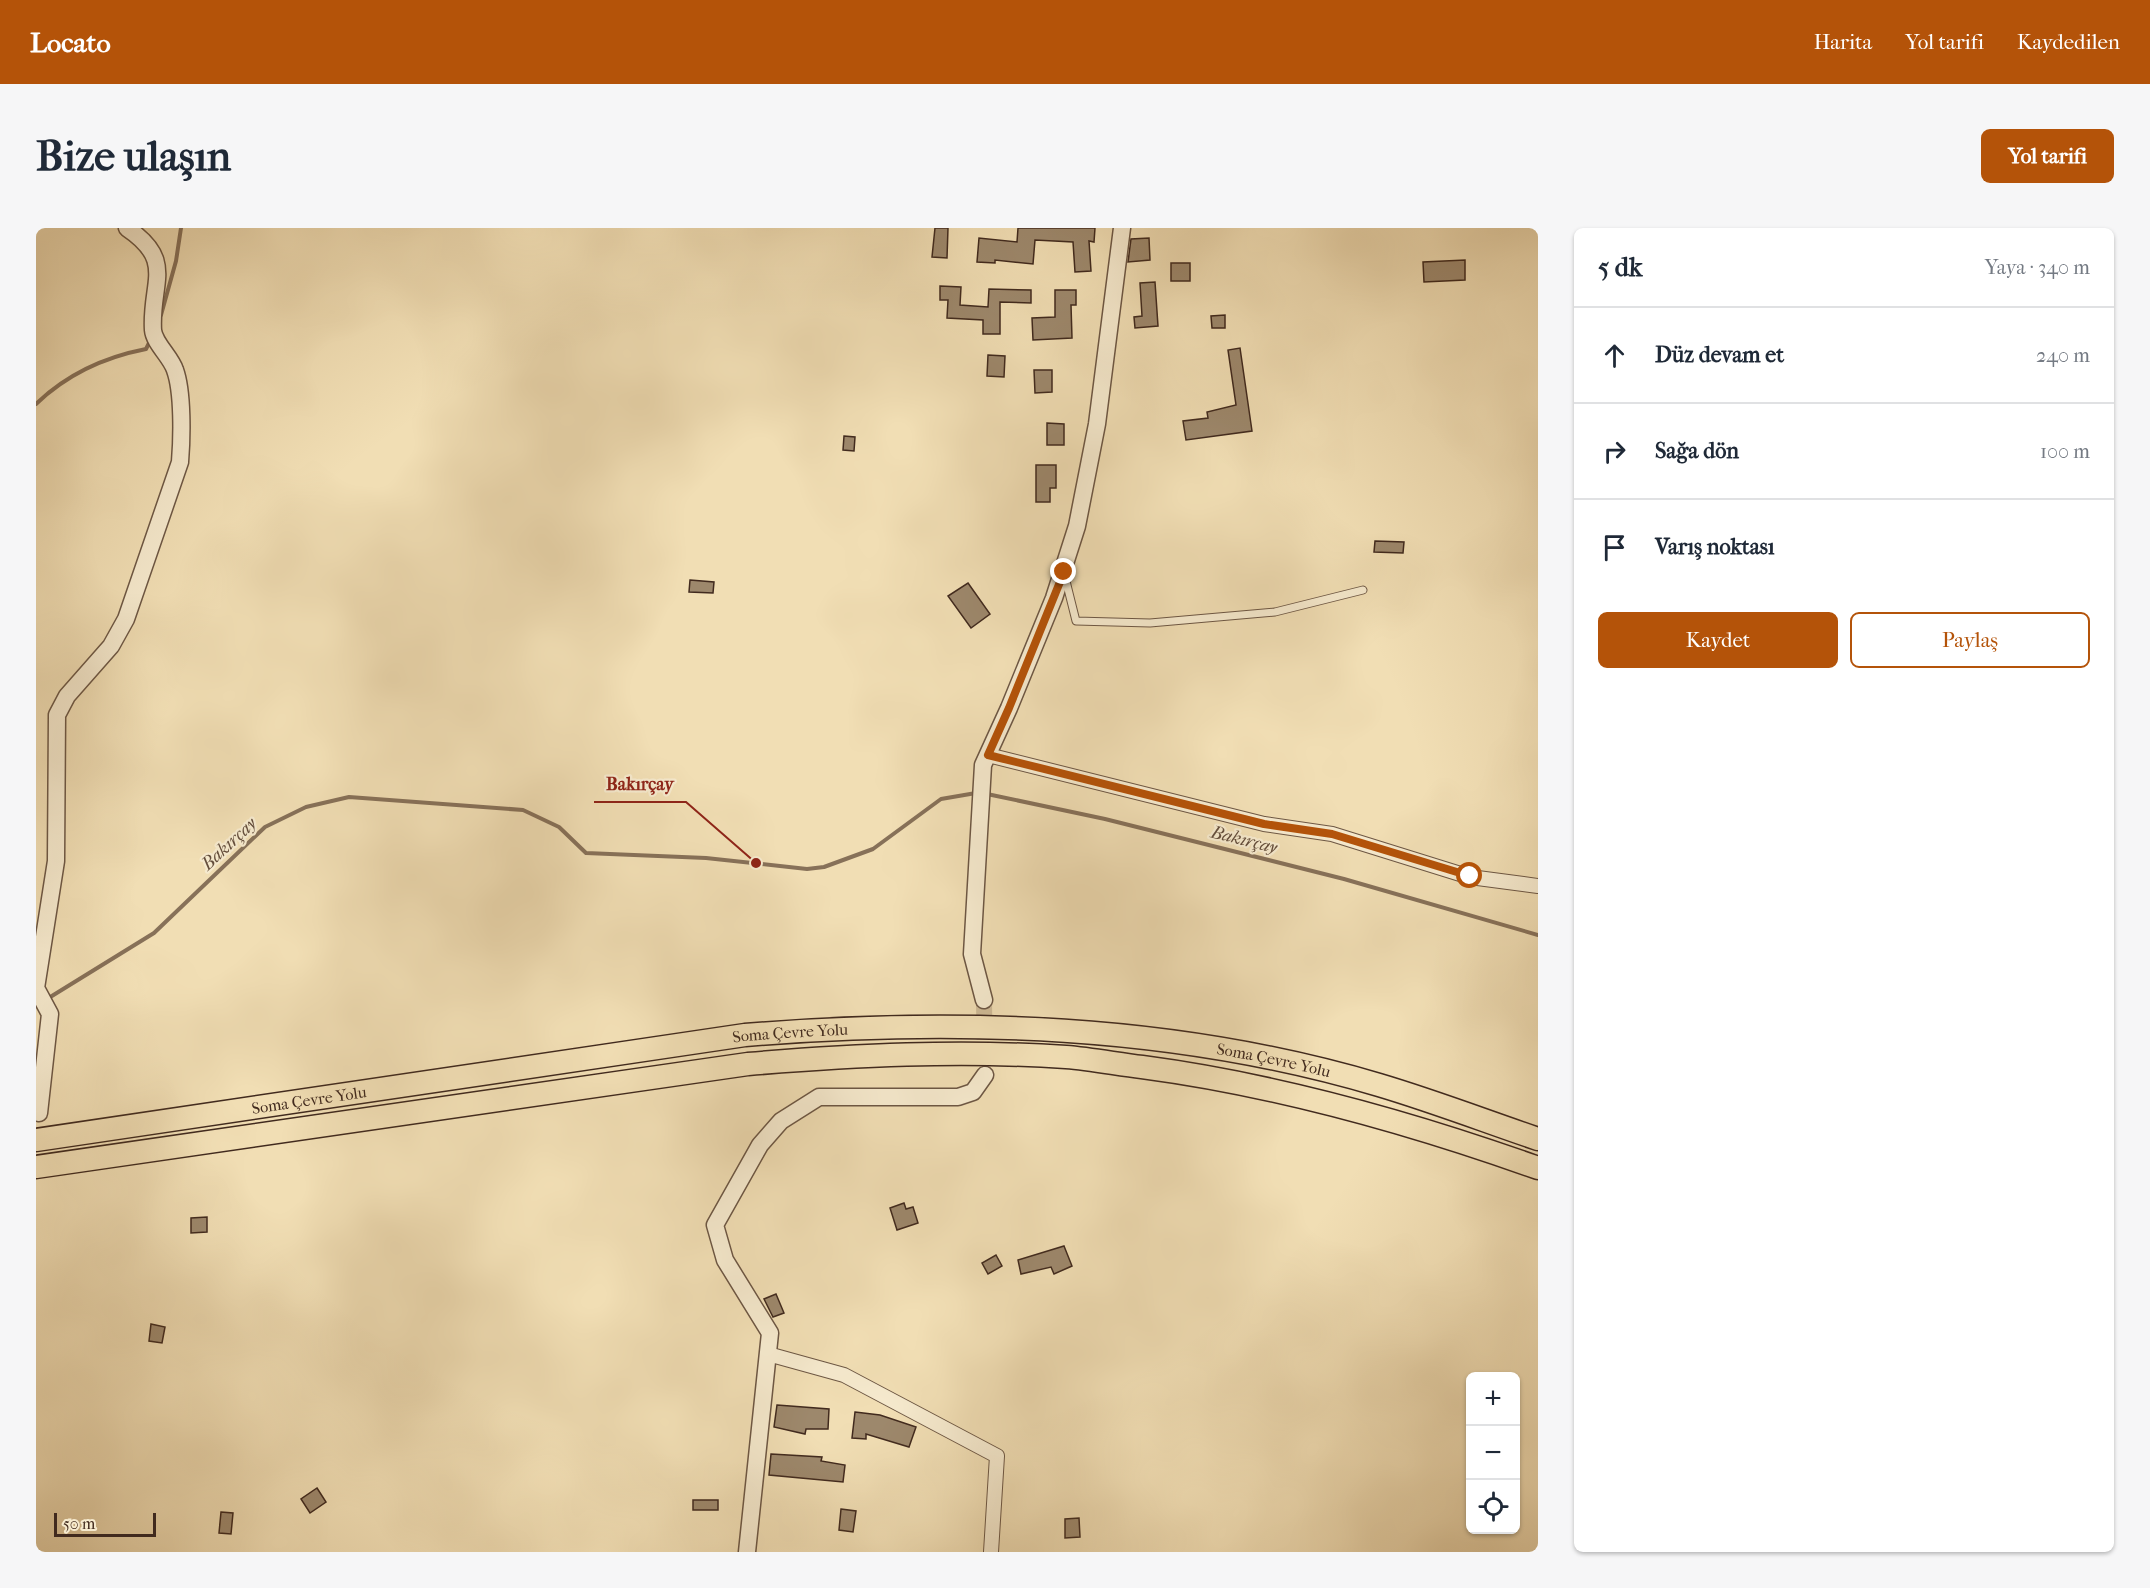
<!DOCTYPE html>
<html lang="tr">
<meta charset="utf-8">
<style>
:root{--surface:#fff;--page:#f6f6f7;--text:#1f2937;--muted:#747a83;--line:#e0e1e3;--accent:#b45309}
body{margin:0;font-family:"IM FELL French Canon",serif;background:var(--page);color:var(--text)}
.controls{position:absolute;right:18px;bottom:18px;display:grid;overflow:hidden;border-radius:9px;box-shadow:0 2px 4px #0004}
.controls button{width:54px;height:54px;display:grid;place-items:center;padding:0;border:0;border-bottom:2px solid var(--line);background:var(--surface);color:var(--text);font:30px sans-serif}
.scale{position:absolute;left:18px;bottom:15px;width:102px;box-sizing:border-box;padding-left:6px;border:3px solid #412a1e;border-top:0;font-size:16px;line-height:21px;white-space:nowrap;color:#412a1e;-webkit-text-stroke:4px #f6eace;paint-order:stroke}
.stop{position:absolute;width:18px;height:18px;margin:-14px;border:4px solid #b45309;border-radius:50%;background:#fff}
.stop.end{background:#b45309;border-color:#fff;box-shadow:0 2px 6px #0008}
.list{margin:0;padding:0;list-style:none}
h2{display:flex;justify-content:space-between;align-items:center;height:78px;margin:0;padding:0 24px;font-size:26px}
h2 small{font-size:20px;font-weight:400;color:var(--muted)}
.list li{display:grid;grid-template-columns:39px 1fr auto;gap:18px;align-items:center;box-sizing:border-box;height:96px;padding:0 24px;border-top:2px solid var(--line)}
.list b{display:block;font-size:22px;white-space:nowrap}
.list em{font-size:20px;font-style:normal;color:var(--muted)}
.actions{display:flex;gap:12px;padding:18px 24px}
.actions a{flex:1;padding:14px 0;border:2px solid var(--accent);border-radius:9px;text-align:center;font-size:21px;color:var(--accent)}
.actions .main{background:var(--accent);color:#fff}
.icon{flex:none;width:33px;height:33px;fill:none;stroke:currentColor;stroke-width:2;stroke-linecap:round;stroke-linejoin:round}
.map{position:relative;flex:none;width:1502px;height:1324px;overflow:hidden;border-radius:9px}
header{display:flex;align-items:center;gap:36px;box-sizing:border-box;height:84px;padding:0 30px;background:var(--accent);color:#fff}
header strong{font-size:28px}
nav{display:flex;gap:33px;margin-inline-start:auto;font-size:21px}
.intro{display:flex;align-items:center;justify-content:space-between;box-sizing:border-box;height:144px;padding:0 36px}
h1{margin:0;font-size:42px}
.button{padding:15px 27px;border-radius:9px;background:var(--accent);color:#fff;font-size:21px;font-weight:700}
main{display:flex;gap:36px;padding:0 36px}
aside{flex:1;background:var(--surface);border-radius:9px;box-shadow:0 2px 4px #0004}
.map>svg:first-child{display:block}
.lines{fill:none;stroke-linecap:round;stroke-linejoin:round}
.stream{stroke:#877159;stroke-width:4}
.building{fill:#9d886c;stroke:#412a1e;stroke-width:1.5}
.tertiary-tunnel{stroke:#ceba96;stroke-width:16;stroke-dasharray:16 8;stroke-linecap:butt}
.service-casing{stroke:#6d5744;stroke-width:9}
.minor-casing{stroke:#6d5744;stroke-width:16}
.tertiary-casing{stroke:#6d5744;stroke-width:19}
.trunk-casing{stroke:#412a1e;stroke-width:25}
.service{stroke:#f6eace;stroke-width:7}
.minor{stroke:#f6eace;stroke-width:14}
.tertiary{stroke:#f6eace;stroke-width:16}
.trunk{stroke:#f1deb4;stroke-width:22}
.route{stroke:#b45309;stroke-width:8}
.labels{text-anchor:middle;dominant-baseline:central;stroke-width:4.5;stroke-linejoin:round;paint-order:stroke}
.street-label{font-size:16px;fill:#412a1e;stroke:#f6eace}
.water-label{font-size:18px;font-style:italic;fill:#644e3c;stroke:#f6eace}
.leader{fill:none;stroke:#8f2418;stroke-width:2}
.callout-dot{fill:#8f2418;stroke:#f6eace;stroke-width:2}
.callout-label{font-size:18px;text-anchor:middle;font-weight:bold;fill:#8f2418;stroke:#f6eace;stroke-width:4.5;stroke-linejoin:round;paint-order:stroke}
</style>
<header>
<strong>Locato</strong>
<nav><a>Harita</a><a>Yol tarifi</a><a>Kaydedilen</a></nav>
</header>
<div class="intro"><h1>Bize ulaşın</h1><a class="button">Yol tarifi</a></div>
<main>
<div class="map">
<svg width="1502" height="1324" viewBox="0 0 1502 1324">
<rect width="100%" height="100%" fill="#f1deb4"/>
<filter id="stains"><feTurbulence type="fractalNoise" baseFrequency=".00333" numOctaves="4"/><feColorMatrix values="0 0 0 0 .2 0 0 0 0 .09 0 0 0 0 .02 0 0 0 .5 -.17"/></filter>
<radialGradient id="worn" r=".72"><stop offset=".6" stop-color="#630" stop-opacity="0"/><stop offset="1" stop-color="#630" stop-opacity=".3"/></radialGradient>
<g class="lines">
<g class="stream">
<path d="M125,87L140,33L145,0"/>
<path d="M0,176C31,146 69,129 110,121L114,113"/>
<path d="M951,566L1069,591L1308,651L1502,707"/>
<path d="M11,771L118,705L229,599L270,579L313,569L487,582L523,599L550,625L670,630L771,641L788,639L837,621L905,571L940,565"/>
</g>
</g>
<g class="building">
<path d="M899,0H912L911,30L896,29Z"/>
<path d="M982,0H1059L1058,14L1053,13L1055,43L1039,44L1037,14L999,12L997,36L959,32V35L941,34L943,10L981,14Z"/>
<path d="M1113,10L1114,32L1092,34L1095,11Z"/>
<path d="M1429,32V52L1388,54L1387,34Z"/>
<rect x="1135" y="35" width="19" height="18"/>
<path d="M1119,54L1122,98L1099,100L1098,89L1106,88L1104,55Z"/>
<path d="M904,58L925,59L924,77L952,79L953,61L995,62V75L964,74V106H947V92L911,90L912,72H904Z"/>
<path d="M1019,62H1040V77H1035L1036,110L997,112L996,90L1019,89Z"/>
<path d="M1189,87V100H1176L1175,88Z"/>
<path d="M1204,120L1216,203L1150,212L1147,193L1172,190L1171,184L1200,177L1192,122Z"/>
<path d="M952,127L969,128L968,149L951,148Z"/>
<path d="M998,142H1016V164L999,165Z"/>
<path d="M1011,195L1028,196V217H1011Z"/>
<path d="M808,208L819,209L818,223L807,222Z"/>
<path d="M1000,237H1020V260H1014V274H1000Z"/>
<path d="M1339,313L1368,314L1367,325L1338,324Z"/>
<path d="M654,352L678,354L677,365L653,364Z"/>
<path d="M932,355L954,386L935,400L912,368Z"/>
<path d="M868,975L870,981L877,979L882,995L861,1002L854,980Z"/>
<path d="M171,989V1004L155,1005V990Z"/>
<path d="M1028,1018L1036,1038L1018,1046L1015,1039L985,1046L982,1032Z"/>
<path d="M960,1027L966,1038L952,1046L946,1035Z"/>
<path d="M740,1066L748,1085L737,1089L728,1071Z"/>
<path d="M115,1096L129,1099L126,1115L113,1113Z"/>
<path d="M741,1177L793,1181L792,1201H770L769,1206L738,1199Z"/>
<path d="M819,1184L844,1187L880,1199L873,1219L830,1206V1211L816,1210Z"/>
<path d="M735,1226L786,1229L785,1233L809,1237L807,1254L733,1247Z"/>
<path d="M281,1260L290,1274L274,1285L265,1271Z"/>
<rect x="657" y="1272" width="25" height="10"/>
<path d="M805,1281L820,1283L817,1304L803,1302Z"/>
<path d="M185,1284L197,1285L195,1306L183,1305Z"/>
<path d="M1043,1290L1044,1309L1029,1310V1291Z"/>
</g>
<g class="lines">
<path class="tertiary-tunnel" d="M948,772L949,847"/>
<g class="service-casing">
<path id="service" d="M1029,349L1040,393L1114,395L1239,384L1327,362"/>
</g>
<g class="minor-casing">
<g id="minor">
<path d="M952,527L1228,596L1296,606L1434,649L1502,658"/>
<path d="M732,1126L808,1147L961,1228L955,1324"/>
</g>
</g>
<g class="tertiary-casing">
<g id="tertiary">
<path d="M948,772L936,726L947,537L973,480L1018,370L1041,298L1061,196L1086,0"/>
<path d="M3,885L14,786L0,760L20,633L21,487L31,468L75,418L90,391L144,234C146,210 147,164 139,142C135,129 118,115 117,102C114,55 140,33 91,0"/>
<path d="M711,1324L734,1105L689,1032L679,997L724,917L745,893L783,869H922L937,864L949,847"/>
</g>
</g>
<g class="trunk-casing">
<g id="trunk">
<path id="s1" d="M0,912L709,807C921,790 1138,796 1343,857C1397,873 1449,893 1502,911"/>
<path d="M0,939L712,836C818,827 923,822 1030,829C1055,831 1081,836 1106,839C1242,857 1373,894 1502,940"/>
</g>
</g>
<use href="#service" class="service"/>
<use href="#minor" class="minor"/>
<use href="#tertiary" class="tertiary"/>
<use href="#trunk" class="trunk"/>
</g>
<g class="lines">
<path class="route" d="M1028,344L973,480L952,527L1228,596L1296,606L1434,648"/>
</g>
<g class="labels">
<g class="street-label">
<text stroke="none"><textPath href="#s1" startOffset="762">Soma Çevre Yolu</textPath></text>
<text stroke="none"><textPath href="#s1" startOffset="1248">Soma Çevre Yolu</textPath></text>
<text stroke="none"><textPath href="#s1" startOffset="276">Soma Çevre Yolu</textPath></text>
</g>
<g class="water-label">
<text transform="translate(1208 612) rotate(14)">Bakırçay</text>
<text transform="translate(193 616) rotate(-43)">Bakırçay</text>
</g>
</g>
<path class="leader" d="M720 635L650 574H558"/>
<circle class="callout-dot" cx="720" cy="635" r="6"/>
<g class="callout-label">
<text x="604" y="562">Bakırçay</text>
</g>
<rect width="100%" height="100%" filter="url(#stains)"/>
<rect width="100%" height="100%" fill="url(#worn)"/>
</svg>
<div class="controls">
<button>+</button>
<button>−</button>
<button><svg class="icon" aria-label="locate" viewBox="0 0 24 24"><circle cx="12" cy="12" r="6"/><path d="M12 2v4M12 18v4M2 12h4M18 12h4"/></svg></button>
</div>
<div class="scale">50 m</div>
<div class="stop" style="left:1434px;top:648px"></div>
<div class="stop end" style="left:1028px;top:344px"></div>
</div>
<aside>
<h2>5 dk<small>Yaya · 340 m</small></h2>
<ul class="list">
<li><svg class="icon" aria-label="ahead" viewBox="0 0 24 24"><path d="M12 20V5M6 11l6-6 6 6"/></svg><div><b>Düz devam et</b></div><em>240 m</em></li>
<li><svg class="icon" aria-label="right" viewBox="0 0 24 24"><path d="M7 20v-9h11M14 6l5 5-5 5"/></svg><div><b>Sağa dön</b></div><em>100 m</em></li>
<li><svg class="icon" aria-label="arrive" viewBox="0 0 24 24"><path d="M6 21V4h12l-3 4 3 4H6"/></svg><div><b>Varış noktası</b></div></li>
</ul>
<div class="actions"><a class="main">Kaydet</a><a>Paylaş</a></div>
</aside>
</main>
